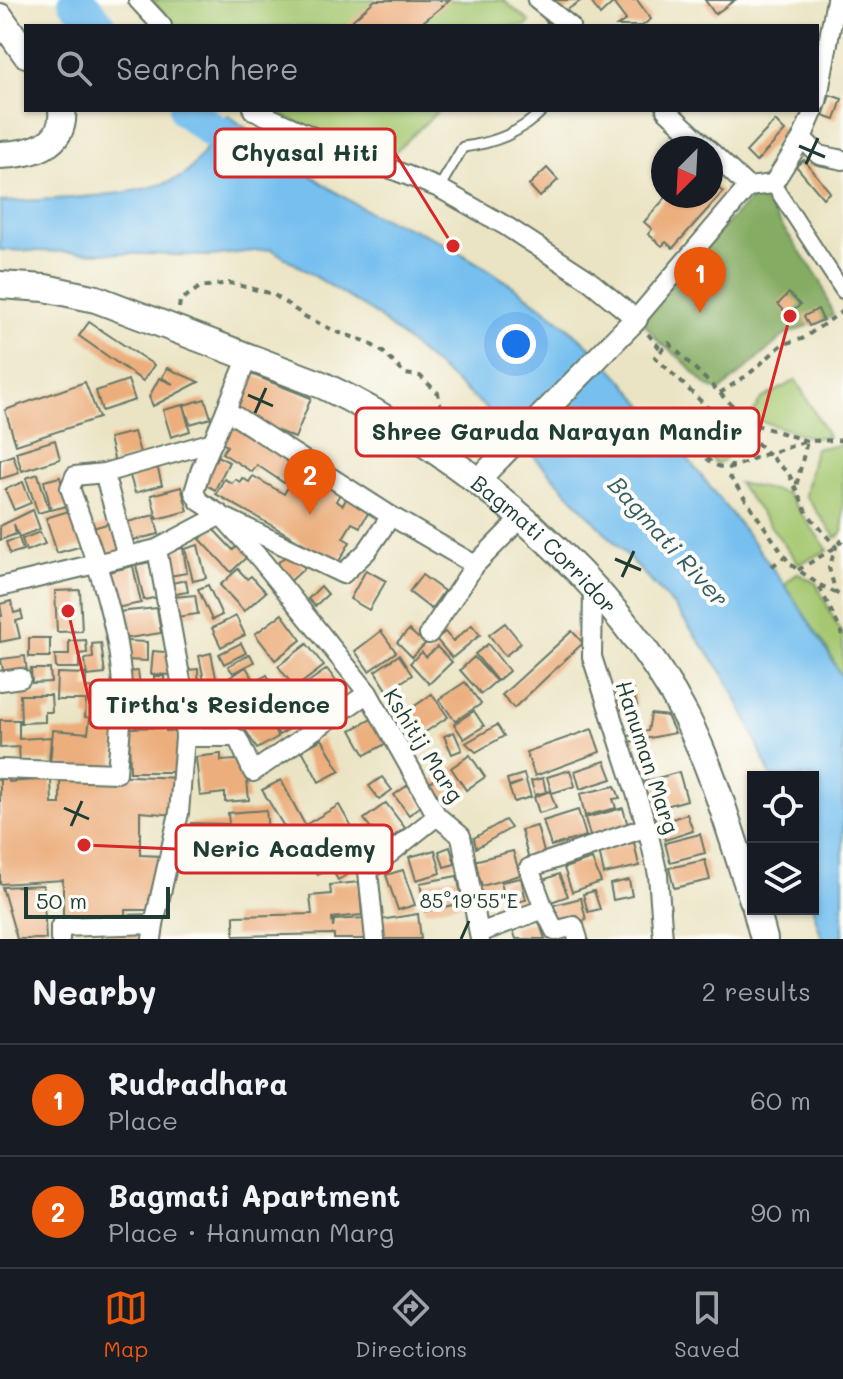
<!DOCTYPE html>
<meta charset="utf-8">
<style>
:root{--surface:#171b24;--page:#242831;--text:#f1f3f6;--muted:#9ea1a6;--line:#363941;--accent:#ea580c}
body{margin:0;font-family:Mali,sans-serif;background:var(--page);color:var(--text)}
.controls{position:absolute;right:24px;bottom:24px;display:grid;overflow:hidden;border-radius:0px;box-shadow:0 2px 6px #0004}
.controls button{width:72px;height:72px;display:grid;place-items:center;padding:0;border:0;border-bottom:2px solid var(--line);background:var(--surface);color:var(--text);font:40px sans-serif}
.compass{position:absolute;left:651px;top:136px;width:72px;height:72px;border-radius:50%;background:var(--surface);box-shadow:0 2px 6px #0004;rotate:204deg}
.scale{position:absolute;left:24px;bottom:20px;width:146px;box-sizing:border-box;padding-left:8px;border:4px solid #1f3d34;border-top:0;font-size:22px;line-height:28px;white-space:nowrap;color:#1f3d34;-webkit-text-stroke:6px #fdfcf7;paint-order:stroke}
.you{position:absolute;left:516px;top:344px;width:28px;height:28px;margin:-20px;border:6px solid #fff;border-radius:50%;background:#1a73e8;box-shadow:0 0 0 12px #1a73e833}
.badge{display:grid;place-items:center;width:52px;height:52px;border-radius:50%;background:var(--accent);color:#fff;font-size:26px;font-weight:700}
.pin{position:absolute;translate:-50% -66px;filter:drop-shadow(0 2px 4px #0008)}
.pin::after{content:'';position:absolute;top:42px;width:28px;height:24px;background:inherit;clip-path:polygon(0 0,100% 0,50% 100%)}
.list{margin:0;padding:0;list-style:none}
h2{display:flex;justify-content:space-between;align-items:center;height:104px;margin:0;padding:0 32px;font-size:34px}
h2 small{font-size:26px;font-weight:400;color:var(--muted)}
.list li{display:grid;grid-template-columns:52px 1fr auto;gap:24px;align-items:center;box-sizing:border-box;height:112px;padding:0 32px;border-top:2px solid var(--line)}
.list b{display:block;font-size:30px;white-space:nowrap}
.list p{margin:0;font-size:26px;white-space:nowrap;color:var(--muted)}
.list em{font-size:26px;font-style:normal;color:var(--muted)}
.icon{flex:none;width:44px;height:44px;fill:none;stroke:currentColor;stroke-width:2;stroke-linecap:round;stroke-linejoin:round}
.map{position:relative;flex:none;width:843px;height:939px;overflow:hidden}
.search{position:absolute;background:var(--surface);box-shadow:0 2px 6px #0004;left:24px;right:24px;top:24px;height:88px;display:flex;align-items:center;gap:20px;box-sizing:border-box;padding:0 28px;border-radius:0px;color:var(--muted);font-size:30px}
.sheet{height:328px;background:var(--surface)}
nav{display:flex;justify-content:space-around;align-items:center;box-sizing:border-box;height:112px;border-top:2px solid var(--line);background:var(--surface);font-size:22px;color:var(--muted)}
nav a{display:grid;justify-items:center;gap:4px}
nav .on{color:var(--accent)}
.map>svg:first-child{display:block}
.green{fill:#a5c770;stroke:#628252;stroke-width:2}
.forest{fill:#84ac62;stroke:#52744b;stroke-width:2}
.water{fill:#76bfef;stroke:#4a7e92;stroke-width:2}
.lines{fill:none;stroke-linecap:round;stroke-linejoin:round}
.river{stroke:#76bfef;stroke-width:36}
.building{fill:#ecae7d}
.service-casing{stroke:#676;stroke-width:13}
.pedestrian-casing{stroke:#676;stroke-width:18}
.minor-casing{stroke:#676;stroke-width:22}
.tertiary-casing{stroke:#676;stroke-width:26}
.secondary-casing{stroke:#676;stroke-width:30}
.path{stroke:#676;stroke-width:4;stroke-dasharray:6 6;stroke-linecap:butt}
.service{stroke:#fff;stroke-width:9}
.pedestrian{stroke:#fff;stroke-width:14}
.minor{stroke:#fff;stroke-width:18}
.tertiary{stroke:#fff;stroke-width:22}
.secondary{stroke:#fff;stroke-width:26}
.ticks{fill:none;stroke:#1f3d34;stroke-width:3}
.labels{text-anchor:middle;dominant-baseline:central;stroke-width:8;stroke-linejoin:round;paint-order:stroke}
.street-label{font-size:22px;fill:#1f3d34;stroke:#fdfcf7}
.water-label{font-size:24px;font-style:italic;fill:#355e63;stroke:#fdfcf7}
.ticks-label{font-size:20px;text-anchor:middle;fill:#1f3d34;stroke:#fdfcf7;stroke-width:8;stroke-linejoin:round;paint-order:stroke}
.leader{fill:none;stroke:#d62828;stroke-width:3}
.callout-dot{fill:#d62828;stroke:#fdfcf7;stroke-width:3}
.callout{fill:#fdfcf7;stroke:#d62828;stroke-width:3}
.callout-label{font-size:24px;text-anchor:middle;font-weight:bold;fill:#1f3d34}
</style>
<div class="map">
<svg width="843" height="939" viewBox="0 0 843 939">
<rect width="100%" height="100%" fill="#fdfcf7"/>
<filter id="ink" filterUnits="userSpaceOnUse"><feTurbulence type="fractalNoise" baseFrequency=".0125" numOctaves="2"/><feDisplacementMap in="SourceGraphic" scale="16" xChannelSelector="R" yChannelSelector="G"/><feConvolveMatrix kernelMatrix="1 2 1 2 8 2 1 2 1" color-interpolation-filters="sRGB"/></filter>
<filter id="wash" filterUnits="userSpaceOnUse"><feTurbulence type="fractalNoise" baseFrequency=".006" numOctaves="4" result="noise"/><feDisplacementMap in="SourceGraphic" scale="32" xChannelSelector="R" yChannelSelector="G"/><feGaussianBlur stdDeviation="1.8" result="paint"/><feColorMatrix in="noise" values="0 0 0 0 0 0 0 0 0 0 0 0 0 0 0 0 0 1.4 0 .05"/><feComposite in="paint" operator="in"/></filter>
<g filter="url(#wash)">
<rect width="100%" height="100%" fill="#ebe4c4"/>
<g class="green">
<path d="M152,0H503L530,22L526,26H175Z"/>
<path d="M269,110H439L393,154L375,155Z"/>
<path d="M796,380L828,436L813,438L750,418L761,399Z"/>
<path d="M709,416L723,421L730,436L724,461L715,463L702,443L699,429Z"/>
<path d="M843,445V531L836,538L805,495L815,448Z"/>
<path d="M738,483L786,493L828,550L799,564Z"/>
<path d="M797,573L816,583L843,637V680L827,648L785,589L787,582Z"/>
</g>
<path class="forest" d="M758,192L821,281L833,316L785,335L720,391L707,386L681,359L659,342L641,319L712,238Z"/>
<path class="water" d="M228,115C272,147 316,182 364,209C387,222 413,227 437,240C506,277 574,325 626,384C641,401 654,419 668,436L681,427L691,439L680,449C738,522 800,597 843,680V939H822L813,909V777H771L747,719L724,675L674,606L501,421L375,314L271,249L211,256L0,250V202C48,199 144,198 184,175C195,169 219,127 228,115Z"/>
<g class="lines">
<g class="river">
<path d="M76,0L99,26"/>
<path d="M187,110L255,164"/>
</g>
</g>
<g id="blocks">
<g class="building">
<path d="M375,0H450L418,26H346Z"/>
<path d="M531,0H582L547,23Z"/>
<path d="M595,0H616L600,15L592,3Z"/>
<path d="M620,0H637L651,19L642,26H617L626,20L614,4Z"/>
<path d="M705,0H735L715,14Z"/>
<path d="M830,95L842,99L835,120L823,116Z"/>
<path d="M775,121L785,131L756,162L746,152Z"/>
<path d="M804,160L830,192L823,198L796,166Z"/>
<path d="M547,168L558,180L540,197L529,185Z"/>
<path d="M711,182L723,192L673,248L666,242L662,246L648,234L652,229L644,222L667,196H711Z"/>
<path d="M789,293L800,305L788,315L778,304Z"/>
<path d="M818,309L823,320L809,326L804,316Z"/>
<path d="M89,322L154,365L143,381L79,336Z"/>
<path d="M167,368L199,382L153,406L149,397L159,378L173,384L162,378Z"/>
<path d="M251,374L311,398L295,438L235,413Z"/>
<path d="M128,380L135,400L102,411L96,391Z"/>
<path d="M85,382L99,418L16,445L5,410Z"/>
<path d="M205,399L211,418L190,424L184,405Z"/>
<path d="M183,405L190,431L171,437L163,410Z"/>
<path d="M230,422L296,465L284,483L257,465L252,472L222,453L227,446L218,440Z"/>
<path d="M134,432L141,456L115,463L109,438Z"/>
<path d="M55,440L60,459L22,471L16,452Z"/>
<path d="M213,454L229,462L215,490L200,482Z"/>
<path d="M13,455L19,473L0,479V460Z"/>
<path d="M156,461L162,485L135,493L128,469Z"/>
<path d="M299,468L341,492L336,501L343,505L348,495L371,508L360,527L352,523L343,538L350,542L338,563L216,494L224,479L232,483L235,479L240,482L242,478L249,482L253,476L284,494Z"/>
<path d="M38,474L49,510L38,513L26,478Z"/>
<path d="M60,477L67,506L51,510L44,481Z"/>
<path d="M23,482L31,503L14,510L5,489Z"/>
<path d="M181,487L188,511L157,519L151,495Z"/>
<path d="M33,510L40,529L19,537L14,524L16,534L0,540V526Z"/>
<path d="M72,510L82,546L57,553L46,518Z"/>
<path d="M154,515L159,534L129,541L124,523Z"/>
<path d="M114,522L122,551L97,558L89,529Z"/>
<path d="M212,528L233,550L242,541L252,552L231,572L200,539Z"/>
<path d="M40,532L45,544L26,551L22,539Z"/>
<path d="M19,538L23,550L10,554L6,542Z"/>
<path d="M198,545L206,578L193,581L185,549Z"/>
<path d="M183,548L187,573L169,576L165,551Z"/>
<path d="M290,552L305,568L286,585L271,569Z"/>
<path d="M150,562L158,597L144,600L136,565Z"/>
<path d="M133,566L141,603L116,608L108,572Z"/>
<path d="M238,569L247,579L251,576L266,592L244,611L220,585Z"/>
<path d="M366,570L386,581L369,610L350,599Z"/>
<path d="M422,575L444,591L431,609L409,592Z"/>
<path d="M186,580L188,592L174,594L172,583Z"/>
<path d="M208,585L222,615L212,620L198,589Z"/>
<path d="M321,586L328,594L315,606L308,599Z"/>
<path d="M80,590L82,631L57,632L55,591Z"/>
<path d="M195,595L198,614L176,617L174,597Z"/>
<path d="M11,601L14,613L21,611L23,619L16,621L20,638L0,642V616H2L0,604Z"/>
<path d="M157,608L161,633L122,639L118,612Z"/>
<path d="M282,614L301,640L275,660L255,634Z"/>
<path d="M236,616L245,635L221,647L212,628Z"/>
<path d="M505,623L521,643L505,656L489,635Z"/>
<path d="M472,625L480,635L452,658L436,639L445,632L453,641Z"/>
<path d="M409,630L418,638L424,632L430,639L412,657L397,642Z"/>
<path d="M381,631L396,652L369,671L355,651Z"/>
<path d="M572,631L583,643L514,708L502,695Z"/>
<rect x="29" y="638" width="21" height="19"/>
<path d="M86,640L87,653L79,654V668H56L55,655H69V641Z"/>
<path d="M126,641L147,642V661L126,660Z"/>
<path d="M101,643L105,674L87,676L85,659L93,658L92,644Z"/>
<path d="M241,643L246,653L224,664L219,654Z"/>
<path d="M307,644L324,666L295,688L278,666Z"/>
<path d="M488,644L509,671L497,681L475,654Z"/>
<path d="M437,647L452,662L429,684L410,663L422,652L426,657Z"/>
<path d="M153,651L174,653L172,675L151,674Z"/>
<path d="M211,653L217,682L205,685L199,656Z"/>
<path d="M250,654L254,662L233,673L228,666Z"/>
<path d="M399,655L412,675L388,691L375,671Z"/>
<path d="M25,656L27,672L4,676L1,659Z"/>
<path d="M474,657L496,681L481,694L460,670Z"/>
<path d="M246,667L254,680L234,691L227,679Z"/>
<path d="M31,669H50L51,682L32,683Z"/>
<path d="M198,669L199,690H189L188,670Z"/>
<path d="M327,669L345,693L314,715L297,690Z"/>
<path d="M138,671L141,692L129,693L126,672Z"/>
<path d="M57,673L86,674V688L120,691L113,772L50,764L53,730L88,733L90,718L85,717L86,700H56Z"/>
<path d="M267,675L277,692L266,697L257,681Z"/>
<path d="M154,676H164V700H153V724H127V705H139V697H154Z"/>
<path d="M465,682L481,704L455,721L439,699Z"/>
<path d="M633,690L637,706L615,711L611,695Z"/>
<path d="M432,694L448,717L412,741L396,719Z"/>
<path d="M20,695H51L52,712H45V722L21,723Z"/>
<path d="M281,695L298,724L279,735L262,706Z"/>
<path d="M260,706L278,737L257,749L239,719Z"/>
<path d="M474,711L484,726L464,739L454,724Z"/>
<path d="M651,714L667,716L675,733L629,742L625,737L648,731Z"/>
<path d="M375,717L389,742L365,755L351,730Z"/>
<path d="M0,720H19V739L51,737L49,761L20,762L19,747L0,748Z"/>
<path d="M497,725L504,736L476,752L466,743Z"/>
<path d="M166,727V731H178L177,772H130L129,728Z"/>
<path d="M592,729L600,752L535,776L526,752Z"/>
<path d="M454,732L462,750L452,754L444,736Z"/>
<path d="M322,739L340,771L319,782L302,750Z"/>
<path d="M221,754V761L237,760L246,770L249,800L225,802V793L200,796L196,757Z"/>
<path d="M470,755L485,777L466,790L451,768Z"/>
<path d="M605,761L612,779L580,789L575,771Z"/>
<path d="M570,770L575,786L552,793L547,777Z"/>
<path d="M679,772L687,800L648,811L640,783Z"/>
<path d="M60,773L179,778L176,815L140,812V855L162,856L163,880H154V899H149V910H125V919L63,918V880L0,884V777L8,776L9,782L51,779L52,804H60Z"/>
<path d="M524,774L531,797L514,802L509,787L522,782L509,786L507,779Z"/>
<path d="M439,776L451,793L441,800L429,783Z"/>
<path d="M382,777L392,790L379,799L369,786Z"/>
<path d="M543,778L546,792L535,795L531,781Z"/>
<path d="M281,780L305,825L339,805L370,859L357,873L355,870L338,880L331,868L318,875L299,843L295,845L262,790Z"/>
<path d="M408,785L422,805L409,815L394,795Z"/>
<path d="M615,786L620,798L613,799L616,808L585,816L580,794Z"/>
<path d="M550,791L556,808L539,813L534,797Z"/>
<path d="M386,803L405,828L383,844L364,819Z"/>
<path d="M623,808L630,833L592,843L585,818Z"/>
<path d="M266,810L269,843L230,846V849H192L191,823L229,824L228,813Z"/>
<path d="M578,810L586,836L551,846L543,821Z"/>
<path d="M687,814L693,831L665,840L660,823Z"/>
<path d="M505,820L511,828L476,848L474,838Z"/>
<path d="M537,826L545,856L529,860L521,830Z"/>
<path d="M700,834L705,853L670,862L665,843Z"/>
<path d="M634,842L639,866L604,874L599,851Z"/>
<path d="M450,847L455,864L444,867L439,851Z"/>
<path d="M435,850L441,873L416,880L409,857Z"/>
<path d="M513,851L520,875L482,886L474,861Z"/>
<path d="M592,859L601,882L572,892L564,868Z"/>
<path d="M705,860L710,880L674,888L669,868Z"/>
<path d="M403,870L415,905L398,910L386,875Z"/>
<path d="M559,874L568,896L551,902L543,880Z"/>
<path d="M457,876L463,903L425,911L420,883Z"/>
<path d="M521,878L526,900L506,904L501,882Z"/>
<path d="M629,880L632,896L613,900L610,884Z"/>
<path d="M359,882L362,915L332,918L333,928L334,920L366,918L367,939H334V934L234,936V916L312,914L310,896L331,894L330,885Z"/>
<path d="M43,885L46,939H17L2,887Z"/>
<path d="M594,891L600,909L588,912L583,894Z"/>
<path d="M581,898L586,920L556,927L550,906Z"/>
<path d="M418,914L421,939H382L380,920Z"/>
<path d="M538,919L545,939H516L512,927Z"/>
<path d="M101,933H145V939H102Z"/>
</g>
</g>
</g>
<g filter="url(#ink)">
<use href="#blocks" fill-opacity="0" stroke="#676" stroke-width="2"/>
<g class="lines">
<g class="service-casing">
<path id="service" d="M439,188L463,147C495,143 520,133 543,110"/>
</g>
<g class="pedestrian-casing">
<path id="pedestrian" d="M773,184L843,291"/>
</g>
<g class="minor-casing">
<g id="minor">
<path d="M138,0L162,26"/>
<path d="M537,0L570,26"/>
<path d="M817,102L836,0"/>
<path d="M253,110L338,148L439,188L506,226L586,278L636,319L748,187L773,184L802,138L814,110"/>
<path d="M666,110L707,148"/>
<path d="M802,138L819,155L843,160"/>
<path d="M711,152L748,187"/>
<path d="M248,357L226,410L391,516"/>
<path d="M104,473L127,556"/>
<path d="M221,515L262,561L368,693L437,816L461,836L480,939"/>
<path d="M228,519L343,574L367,551L391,516L475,565"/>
<path d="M157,549L181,681L185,737H234L238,739L253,772L368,693"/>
<path d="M0,587L157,549L221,515L199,501L194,492L201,469L226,410"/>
<path d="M593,589L592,657L647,827L658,875L663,939"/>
<path d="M429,634L475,565L521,518"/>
<path d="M0,681L21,678"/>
<path d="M0,769L117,773C119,744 123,715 122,686C118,617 93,552 70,488L75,476L104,473L213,442"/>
<path d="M544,909L555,931L574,926L578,939"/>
<path d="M154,924L179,813L185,737"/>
<path d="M479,933L544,909L529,868L647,827"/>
<path d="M60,939V927L154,924L152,939"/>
<path d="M375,939L368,871L437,816"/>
</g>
</g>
<g class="tertiary-casing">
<path id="tertiary" d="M476,482L636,319"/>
</g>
<g class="secondary-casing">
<g id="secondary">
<path d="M0,17L26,54"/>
<path d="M0,155C29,154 66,147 62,110"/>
<path id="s1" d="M0,285L45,288L96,299L322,385C459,449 616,581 686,717C715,774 732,839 753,900"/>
<path d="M756,909L764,939"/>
</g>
</g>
<g class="path">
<path d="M179,308L180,301L200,287L230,283L273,294L306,317L337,332L365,341L383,352L405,374L420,376L438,393L442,414V430"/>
<path d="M648,334L662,351"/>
<path d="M720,393L749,374L783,344L802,339L843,311"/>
<path d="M708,408L741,427L768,454L807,441L796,487"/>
<path d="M746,419L736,436L730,477L790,564L818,584"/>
<path d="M843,440L807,441L750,423L669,343L655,357L708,408L694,430C698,448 709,471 731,467C744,465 755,456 768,454L789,474L807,513L836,547L829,568L836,593L843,596"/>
<path d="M772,566L785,557"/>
<path d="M798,570L836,547L843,539"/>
<path d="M836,593L818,584L843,635"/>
</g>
<use href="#service" class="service"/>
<use href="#pedestrian" class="pedestrian"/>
<use href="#minor" class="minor"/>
<use href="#tertiary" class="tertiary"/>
<use href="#secondary" class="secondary"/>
</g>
</g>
<path class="ticks" d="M799,146L825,157M806,164L818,138M248,395L273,406M255,413L266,388M615,559L641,570M622,577L634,551M64,808L89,819M71,826L82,801M461,939L469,921"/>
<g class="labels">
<g class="street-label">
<text stroke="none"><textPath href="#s1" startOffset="614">Bagmati Corridor</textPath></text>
<text transform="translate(424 745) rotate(58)">Kshitij Marg</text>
<text transform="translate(648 757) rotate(72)">Hanuman Marg</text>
</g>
<g class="water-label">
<text transform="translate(669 541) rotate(48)">Bagmati River</text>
</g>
</g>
<g class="ticks-label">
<text x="469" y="908">85°19'55"E</text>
</g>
<path class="leader" d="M453 246L395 153M790 316L759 432M68 611L90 704M84 845L176 849"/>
<g class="callout-dot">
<circle cx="453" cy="246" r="8"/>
<circle cx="790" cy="316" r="8"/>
<circle cx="68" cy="611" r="8"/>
<circle cx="84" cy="845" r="8"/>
</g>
<g class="callout">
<rect x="215" y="129" width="180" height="48" rx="8"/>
<rect x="356" y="408" width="403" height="48" rx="8"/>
<rect x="90" y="680" width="256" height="48" rx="8"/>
<rect x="176" y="825" width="216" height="48" rx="8"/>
</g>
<g class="callout-label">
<text x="305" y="161">Chyasal Hiti</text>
<text x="557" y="440">Shree Garuda Narayan Mandir</text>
<text x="218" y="713">Tirtha's Residence</text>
<text x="284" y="857">Neric Academy</text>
</g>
</svg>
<div class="controls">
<button><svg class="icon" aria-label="locate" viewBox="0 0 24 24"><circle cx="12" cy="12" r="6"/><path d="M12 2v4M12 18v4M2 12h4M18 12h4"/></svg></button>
<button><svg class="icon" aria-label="layers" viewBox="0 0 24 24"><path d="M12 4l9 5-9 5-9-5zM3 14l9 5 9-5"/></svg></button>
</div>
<svg class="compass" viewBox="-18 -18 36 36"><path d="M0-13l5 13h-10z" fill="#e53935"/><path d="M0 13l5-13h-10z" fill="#9ea1a6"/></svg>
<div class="scale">50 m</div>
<div class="you"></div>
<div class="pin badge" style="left:700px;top:313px">1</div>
<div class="pin badge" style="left:310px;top:515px">2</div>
<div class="search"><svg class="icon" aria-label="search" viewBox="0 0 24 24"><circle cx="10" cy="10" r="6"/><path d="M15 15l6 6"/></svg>Search here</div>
</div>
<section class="sheet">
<h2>Nearby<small>2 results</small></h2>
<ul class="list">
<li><span class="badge">1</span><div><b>Rudradhara</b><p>Place</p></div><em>60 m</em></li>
<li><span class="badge">2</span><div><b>Bagmati Apartment</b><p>Place · Hanuman Marg</p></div><em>90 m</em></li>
</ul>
</section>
<nav>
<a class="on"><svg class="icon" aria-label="map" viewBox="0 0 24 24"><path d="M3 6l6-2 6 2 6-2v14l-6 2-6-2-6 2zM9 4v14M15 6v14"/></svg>Map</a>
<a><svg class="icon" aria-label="directions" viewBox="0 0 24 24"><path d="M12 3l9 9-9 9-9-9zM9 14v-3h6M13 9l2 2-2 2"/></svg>Directions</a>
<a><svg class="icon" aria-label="saved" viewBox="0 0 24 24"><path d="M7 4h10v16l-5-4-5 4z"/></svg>Saved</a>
</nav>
